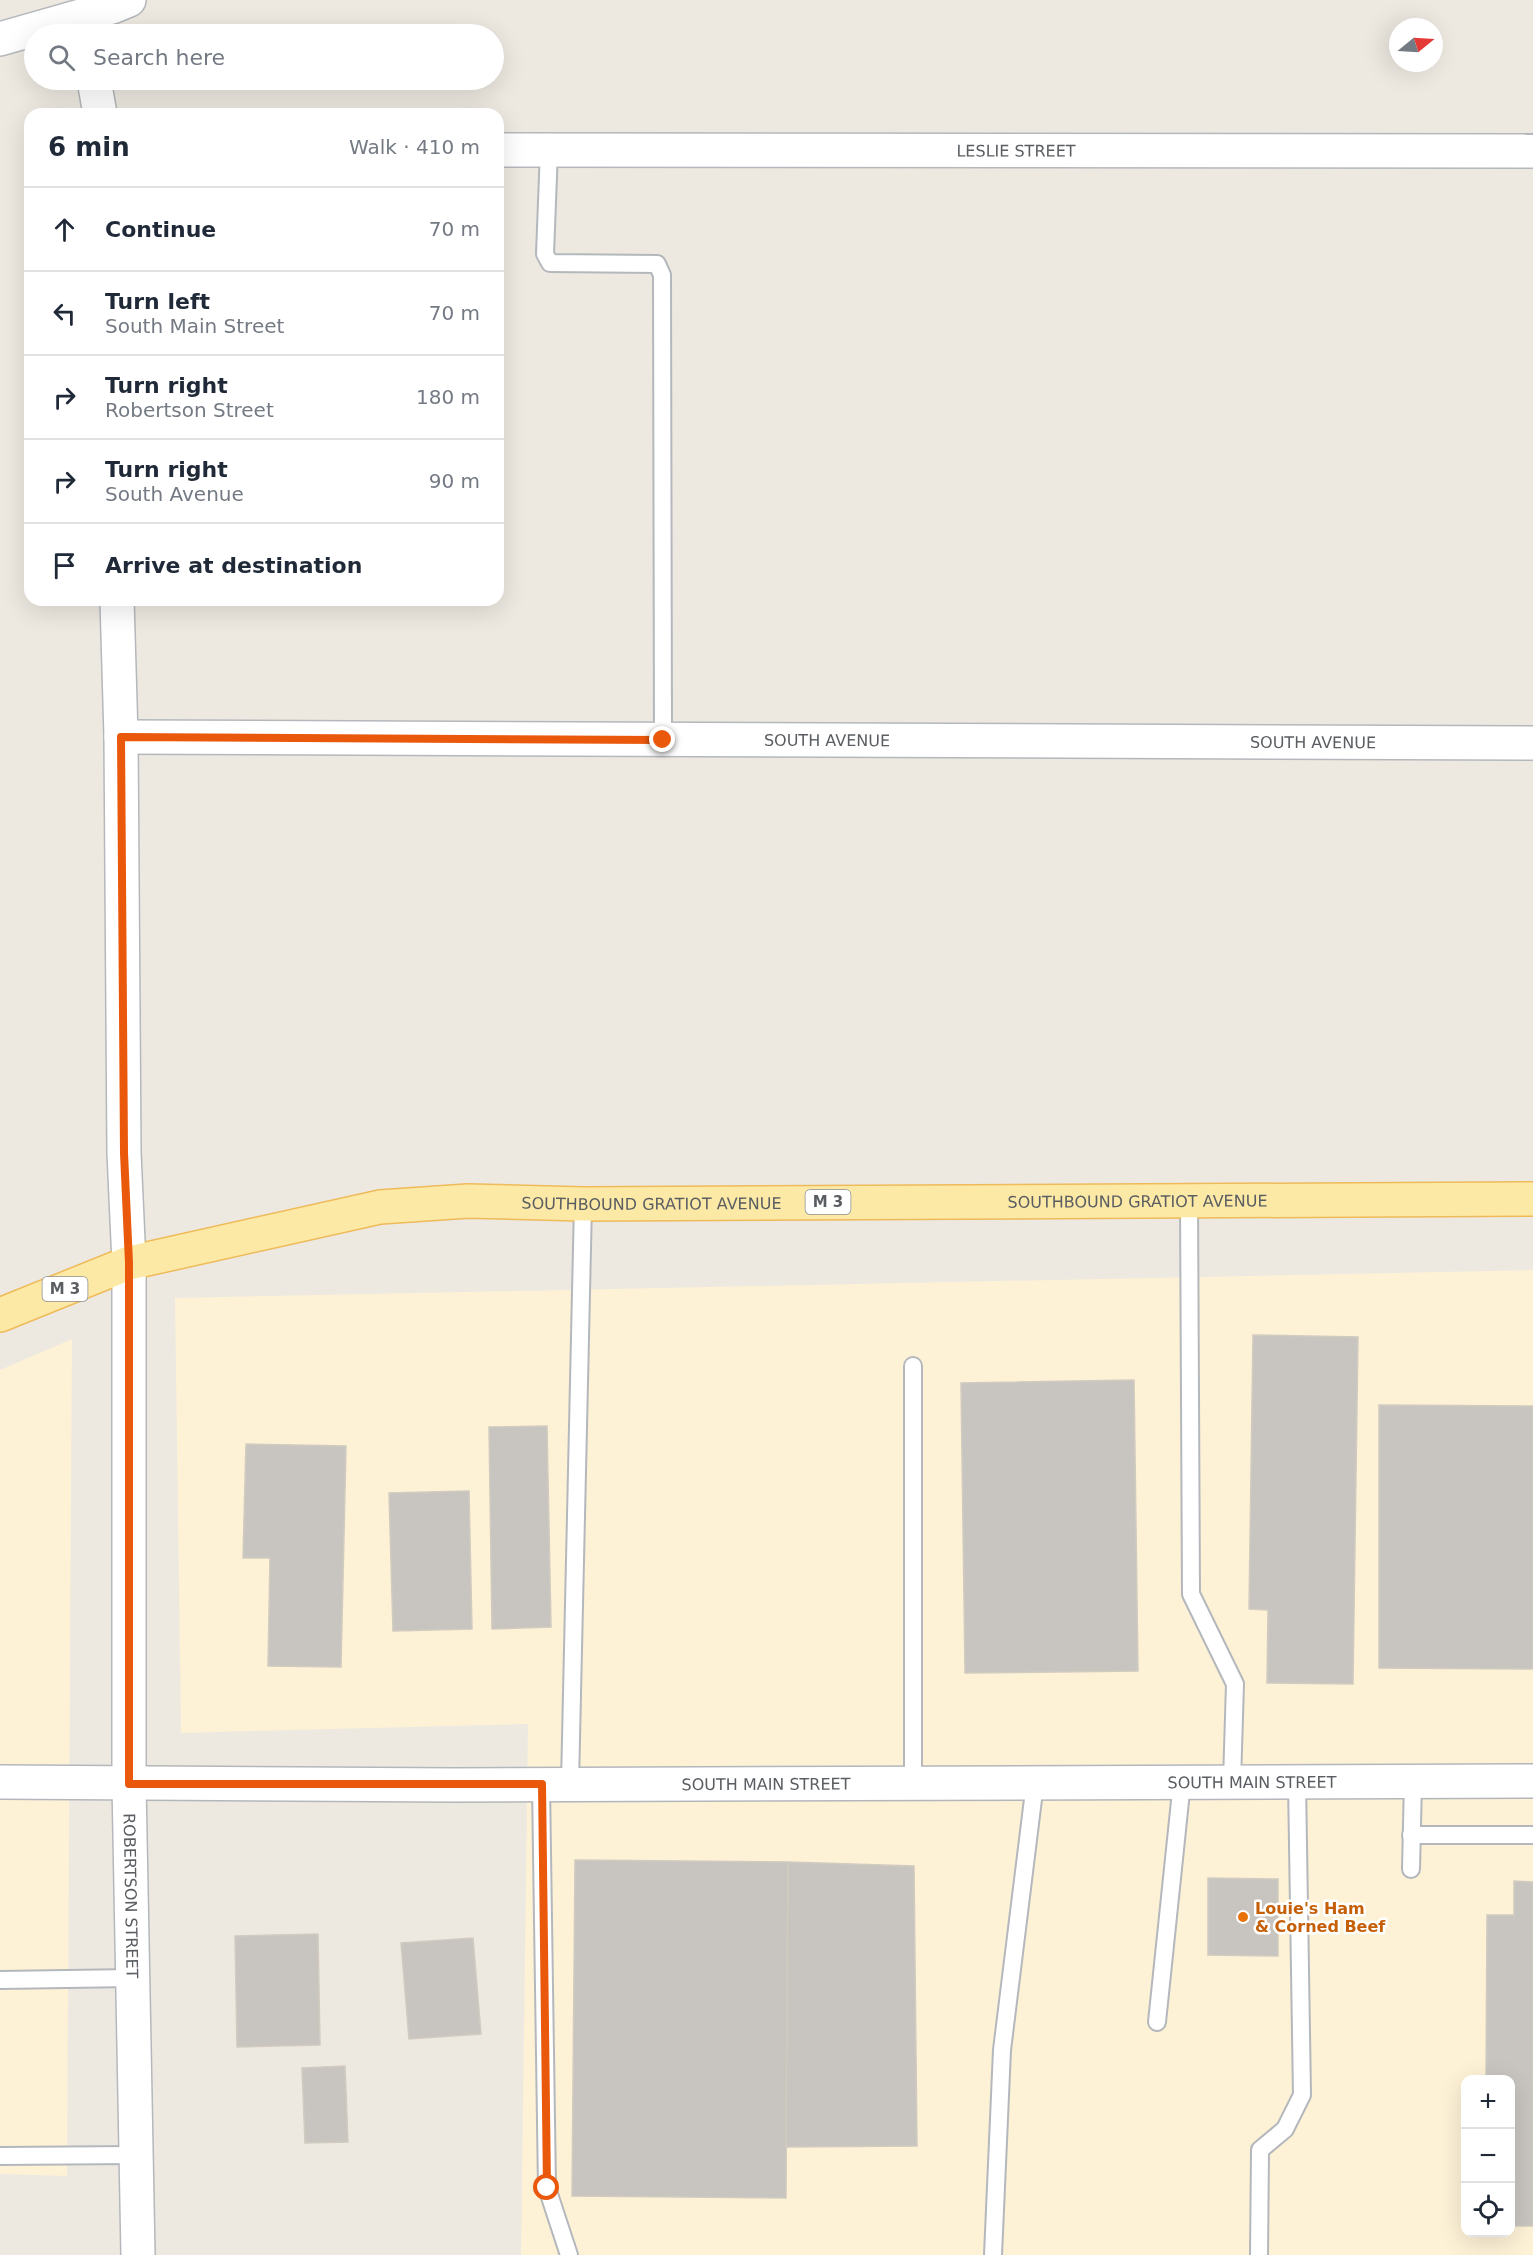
<!DOCTYPE html>
<meta charset="utf-8">
<style>
:root{--surface:#fff;--page:#f6f6f7;--text:#1f2937;--muted:#747a83;--line:#e0e1e3}
body{margin:0;font-family:"DejaVu Sans",sans-serif;background:var(--page);color:var(--text)}
.controls{position:absolute;right:18px;bottom:18px;display:grid;overflow:hidden;border-radius:12px;box-shadow:0 6px 24px #0002}
.controls button{width:54px;height:54px;display:grid;place-items:center;padding:0;border:0;border-bottom:2px solid var(--line);background:var(--surface);color:var(--text);font:30px sans-serif}
.compass{position:absolute;left:1389px;top:18px;width:54px;height:54px;border-radius:50%;background:var(--surface);box-shadow:0 6px 24px #0002;rotate:72deg}
.stop{position:absolute;width:18px;height:18px;margin:-14px;border:4px solid #ea580c;border-radius:50%;background:#fff}
.stop.end{background:#ea580c;border-color:#fff;box-shadow:0 2px 6px #0008}
.list{margin:0;padding:0;list-style:none}
h2{display:flex;justify-content:space-between;align-items:center;height:78px;margin:0;padding:0 24px;font-size:26px}
h2 small{font-size:20px;font-weight:400;color:var(--muted)}
.list li{display:grid;grid-template-columns:39px 1fr auto;gap:18px;align-items:center;box-sizing:border-box;height:84px;padding:0 24px;border-top:2px solid var(--line)}
.list b{display:block;font-size:22px;white-space:nowrap}
.list p{margin:0;font-size:20px;white-space:nowrap;color:var(--muted)}
.list em{font-size:20px;font-style:normal;color:var(--muted)}
.icon{flex:none;width:33px;height:33px;fill:none;stroke:currentColor;stroke-width:2;stroke-linecap:round;stroke-linejoin:round}
.map{position:relative;flex:none;width:1533px;height:2255px;overflow:hidden}
.search{position:absolute;background:var(--surface);box-shadow:0 6px 24px #0002;left:24px;top:24px;width:480px;height:66px;display:flex;align-items:center;gap:15px;box-sizing:border-box;padding:0 21px;border-radius:33px;color:var(--muted);font-size:22px}
.panel{position:absolute;background:var(--surface);box-shadow:0 6px 24px #0002;left:24px;top:108px;width:480px;height:498px;border-radius:18px}
.map>svg:first-child{display:block}
.commercial{fill:#fdf1d6;fill-rule:evenodd}
.building{fill:#c8c4bf;stroke:#d1cbc0;stroke-width:1.5}
.lines{fill:none;stroke-linecap:round;stroke-linejoin:round}
.lane-casing{stroke:#b4b8bc;stroke-width:20}
.street-casing{stroke:#b4b8bc;stroke-width:36}
.secondary-casing{stroke:#b3b7bc;stroke-width:36}
.primary-casing{stroke:#efba59;stroke-width:36}
.lane{stroke:#fff;stroke-width:16}
.street{stroke:#fff;stroke-width:33}
.secondary{stroke:#fff;stroke-width:33}
.primary{stroke:#fde9a6;stroke-width:33}
.route{stroke:#ea580c;stroke-width:8}
.food-dot{fill:#e8710a;stroke:#fff;stroke-width:2}
.labels{text-anchor:middle;dominant-baseline:central;stroke-width:5;stroke-linejoin:round;paint-order:stroke}
.shield{fill:#fff;stroke:#8c8e91;stroke-width:1.5}
.shield-label{font-size:15px;font-weight:bold;fill:#5a5e62}
.street-label{font-size:16px;fill:#5a5e62;stroke:#fff}
.food-label{font-size:16px;font-weight:bold;fill:#c56008;stroke:#fff;text-anchor:start}
</style>
<div class="map">
<svg width="1533" height="2255" viewBox="0 0 1533 2255">
<rect width="100%" height="100%" fill="#ede9e1"/>
<g class="commercial">
<path d="M1533,1270V2255H521L528,1724L181,1733L175,1298ZM1466,2080H1510V2232H1466Z"/>
<path d="M72,1339L67,2176L0,2174V1370Z"/>
</g>
<g class="building">
<path d="M1253,1335L1358,1337L1353,1684L1267,1683L1268,1610L1249,1609Z"/>
<path d="M1134,1380L1138,1671L965,1673L961,1383Z"/>
<path d="M1379,1405L1533,1406V1669L1379,1668Z"/>
<path d="M547,1426L551,1627L492,1629L489,1427Z"/>
<path d="M246,1444L346,1446L341,1667L268,1666L270,1558H243Z"/>
<path d="M469,1491L472,1629L393,1631L389,1493Z"/>
<path d="M575,1860L788,1862L786,2198L572,2196Z"/>
<path d="M788,1862L914,1866L917,2146L786,2147Z"/>
<path d="M1208,1878L1278,1879V1956L1208,1955Z"/>
<path d="M1514,1881L1533,1882V2226H1510V2080H1486L1487,1915H1514Z"/>
<path d="M318,1934L320,2045L237,2047L235,1936Z"/>
<path d="M473,1938L481,2034L409,2039L401,1943Z"/>
<path d="M345,2066L348,2142L305,2143L302,2068Z"/>
</g>
<g class="lines">
<g class="lane-casing">
<g id="lane">
<path d="M549,150L545,254L550,263L657,264L662,275L663,740"/>
<path d="M1189,1200L1191,1594L1235,1684L1232,1782"/>
<path d="M913,1366V1783"/>
<path d="M570,1783L583,1204"/>
<path d="M541,1784L547,2188L569,2255"/>
<path d="M1411,1835H1533"/>
<path d="M1411,1869L1413,1782"/>
<path d="M0,1980L133,1978"/>
<path d="M1157,2022L1182,1782"/>
<path d="M0,2156L136,2155"/>
<path d="M993,2255L1002,2050L1035,1783"/>
<path d="M1259,2255L1260,2150L1285,2129L1302,2095L1297,1782"/>
</g>
</g>
<g class="street-casing">
<g id="street">
<path d="M0,39L112,7L129,0"/>
<path d="M94,80L100,114"/>
<path id="s1" d="M498,150L1533,151"/>
<path id="s2" d="M117,600L121,737L124,1153L129,1263V1784L138,2255"/>
<path id="s3" d="M121,737L1533,743"/>
</g>
</g>
<g class="secondary-casing">
<g id="secondary">
<path id="s4" d="M0,1782L454,1785L1533,1781"/>
</g>
</g>
<g class="primary-casing">
<g id="primary">
<path id="s5" d="M0,1315L129,1263L380,1207L468,1201L583,1204L1533,1199"/>
</g>
</g>
<use href="#lane" class="lane"/>
<use href="#street" class="street"/>
<use href="#secondary" class="secondary"/>
<use href="#primary" class="primary"/>
</g>
<g class="lines">
<path class="route" d="M547,2188L542,1784H129V1263L124,1153L121,737L663,740"/>
</g>
<circle class="food-dot" cx="1243" cy="1917" r="6"/>
<g class="labels">
<g class="shield">
<rect x="805.5" y="1190" width="45" height="24" rx="4.5"/>
<rect x="42.5" y="1277" width="45" height="24" rx="4.5"/>
</g>
<g class="shield-label">
<text x="828" y="1202">M 3</text>
<text x="65" y="1289">M 3</text>
</g>
<g class="street-label">
<text stroke="none"><textPath href="#s1" startOffset="518">LESLIE STREET</textPath></text>
<text stroke="none"><textPath href="#s3" startOffset="706">SOUTH AVENUE</textPath></text>
<text stroke="none"><textPath href="#s3" startOffset="1192">SOUTH AVENUE</textPath></text>
<text stroke="none"><textPath href="#s5" startOffset="1154">SOUTHBOUND GRATIOT AVENUE</textPath></text>
<text stroke="none"><textPath href="#s5" startOffset="668">SOUTHBOUND GRATIOT AVENUE</textPath></text>
<text stroke="none"><textPath href="#s4" startOffset="1252">SOUTH MAIN STREET</textPath></text>
<text stroke="none"><textPath href="#s4" startOffset="766">SOUTH MAIN STREET</textPath></text>
<text stroke="none"><textPath href="#s2" startOffset="1296">ROBERTSON STREET</textPath></text>
</g>
<g class="food-label">
<text x="1255" y="1908">Louie's Ham<tspan x="1255" dy="18">&amp; Corned Beef</tspan></text>
</g>
</g>
</svg>
<div class="controls">
<button>+</button>
<button>−</button>
<button><svg class="icon" aria-label="locate" viewBox="0 0 24 24"><circle cx="12" cy="12" r="6"/><path d="M12 2v4M12 18v4M2 12h4M18 12h4"/></svg></button>
</div>
<svg class="compass" viewBox="-18 -18 36 36"><path d="M0-13l5 13h-10z" fill="#e53935"/><path d="M0 13l5-13h-10z" fill="#747a83"/></svg>
<div class="stop" style="left:547px;top:2188px"></div>
<div class="stop end" style="left:663px;top:740px"></div>
<div class="search"><svg class="icon" aria-label="search" viewBox="0 0 24 24"><circle cx="10" cy="10" r="6"/><path d="M15 15l6 6"/></svg>Search here</div>
<section class="panel">
<h2>6 min<small>Walk · 410 m</small></h2>
<ul class="list">
<li><svg class="icon" aria-label="ahead" viewBox="0 0 24 24"><path d="M12 20V5M6 11l6-6 6 6"/></svg><div><b>Continue</b></div><em>70 m</em></li>
<li><svg class="icon" aria-label="left" viewBox="0 0 24 24"><path d="M17 20v-9H6M10 6l-5 5 5 5"/></svg><div><b>Turn left</b><p>South Main Street</p></div><em>70 m</em></li>
<li><svg class="icon" aria-label="right" viewBox="0 0 24 24"><path d="M7 20v-9h11M14 6l5 5-5 5"/></svg><div><b>Turn right</b><p>Robertson Street</p></div><em>180 m</em></li>
<li><svg class="icon" aria-label="right" viewBox="0 0 24 24"><path d="M7 20v-9h11M14 6l5 5-5 5"/></svg><div><b>Turn right</b><p>South Avenue</p></div><em>90 m</em></li>
<li><svg class="icon" aria-label="arrive" viewBox="0 0 24 24"><path d="M6 21V4h12l-3 4 3 4H6"/></svg><div><b>Arrive at destination</b></div></li>
</ul>
</section>
</div>
